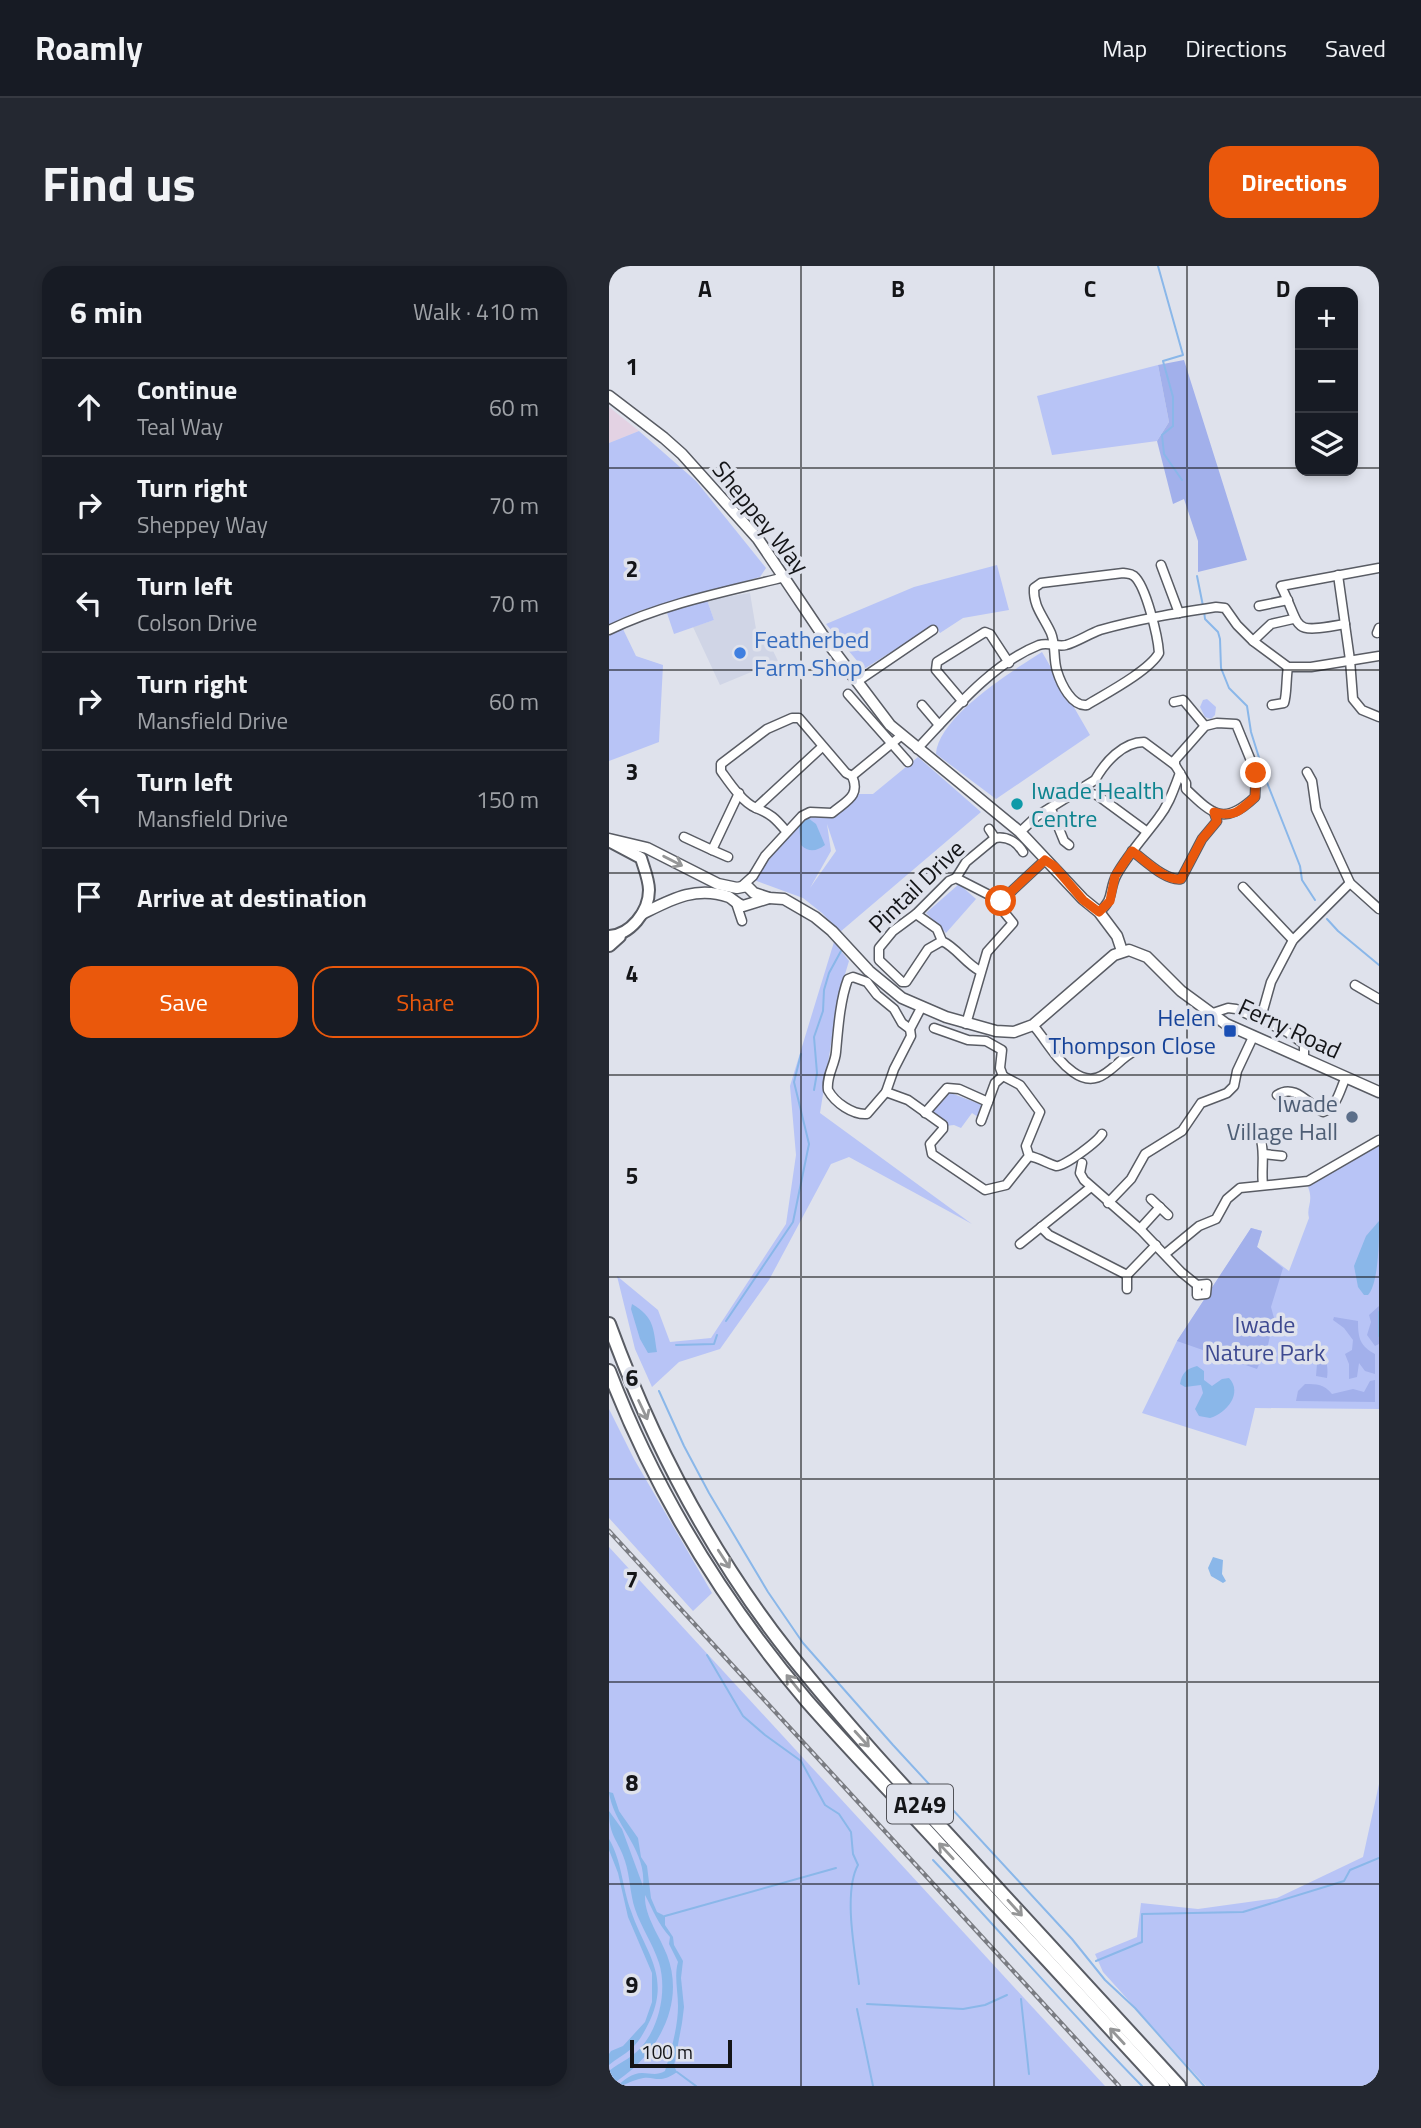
<!DOCTYPE html>
<meta charset="utf-8">
<style>
:root{--surface:#171b24;--page:#242831;--text:#f1f3f6;--muted:#9ea1a6;--line:#363941;--accent:#ea580c}
body{margin:0;font-family:"Titillium Web",sans-serif;background:var(--page);color:var(--text)}
.controls{position:absolute;right:21px;top:21px;display:grid;overflow:hidden;border-radius:14px;box-shadow:0 4px 10px #0003}
.controls button{width:63px;height:63px;display:grid;place-items:center;padding:0;border:0;border-bottom:2px solid var(--line);background:var(--surface);color:var(--text);font:35px sans-serif}
.scale{position:absolute;left:21px;bottom:18px;width:102px;box-sizing:border-box;padding-left:7px;border:4px solid #141518;border-top:0;font-size:19px;line-height:24px;white-space:nowrap;color:#141518;-webkit-text-stroke:5px #dfe2ec;paint-order:stroke}
.stop{position:absolute;width:21px;height:21px;margin:-16px;border:5px solid #ea580c;border-radius:50%;background:#fff}
.stop.end{background:#ea580c;border-color:#fff;box-shadow:0 2px 7px #0008}
.list{margin:0;padding:0;list-style:none}
h2{display:flex;justify-content:space-between;align-items:center;height:91px;margin:0;padding:0 28px;font-size:30px}
h2 small{font-size:23px;font-weight:400;color:var(--muted)}
.list li{display:grid;grid-template-columns:46px 1fr auto;gap:21px;align-items:center;box-sizing:border-box;height:98px;padding:0 28px;border-top:2px solid var(--line)}
.list b{display:block;font-size:26px;white-space:nowrap}
.list p{margin:0;font-size:23px;white-space:nowrap;color:var(--muted)}
.list em{font-size:23px;font-style:normal;color:var(--muted)}
.actions{display:flex;gap:14px;padding:21px 28px}
.actions a{flex:1;padding:16px 0;border:2px solid var(--accent);border-radius:21px;text-align:center;font-size:24px;color:var(--accent)}
.actions .main{background:var(--accent);color:#fff}
.icon{flex:none;width:38px;height:38px;fill:none;stroke:currentColor;stroke-width:2;stroke-linecap:round;stroke-linejoin:round}
.map{position:relative;flex:none;width:770px;height:1820px;overflow:hidden;border-radius:21px}
header{display:flex;align-items:center;gap:42px;box-sizing:border-box;height:98px;padding:0 35px;background:var(--surface);border-bottom:2px solid var(--line)}
header strong{font-size:33px}
nav{display:flex;gap:38px;margin-inline-start:auto;font-size:24px}
.intro{display:flex;align-items:center;justify-content:space-between;box-sizing:border-box;height:168px;padding:0 42px}
h1{margin:0;font-size:49px}
.button{padding:18px 32px;border-radius:21px;background:var(--accent);color:#fff;font-size:24px;font-weight:700}
main{display:flex;gap:42px;padding:0 42px}
aside{flex:1;background:var(--surface);border-radius:21px;box-shadow:0 4px 10px #0003}
.map>svg:first-child{display:block}
.built{fill:#d0d5e6}
.industrial{fill:#e3d2e3}
.green{fill:#b8c4f6;fill-rule:evenodd}
.forest{fill:#a2b0eb}
.water{fill:#8ab7e9}
.lines{fill:none;stroke-linecap:round;stroke-linejoin:round}
.stream{stroke:#8ab7e9;stroke-width:2}
.minor-casing{stroke:#595c64;stroke-width:11}
.tertiary-casing{stroke:#595c64;stroke-width:13}
.secondary-casing{stroke:#595c64;stroke-width:14}
.trunk-casing{stroke:#595c64;stroke-width:16}
.minor{stroke:#fff;stroke-width:8}
.tertiary{stroke:#fff;stroke-width:10}
.secondary{stroke:#fff;stroke-width:10}
.trunk{stroke:#fff;stroke-width:12}
.rail-casing{stroke:#7a7c82;stroke-width:4.5}
.rail{stroke:#dfe2ec;stroke-width:2;stroke-dasharray:5;stroke-linecap:butt}
.oneway{stroke:#959697}
.route{stroke:#ea580c;stroke-width:9}
.grid{fill:none;stroke:#141518;stroke-width:2;stroke-opacity:0.55}
.shop-dot{fill:#3f7fe0;stroke:#dfe2ec;stroke-width:2.5}
.culture-dot{fill:#0f9aa8;stroke:#dfe2ec;stroke-width:2.5}
.transit-dot{fill:#1a4fb4;stroke:#dfe2ec;stroke-width:2.5}
.service-dot{fill:#5c6f8a;stroke:#dfe2ec;stroke-width:2.5}
.labels{text-anchor:middle;dominant-baseline:central;stroke-width:7;stroke-linejoin:round;paint-order:stroke}
.shield{fill:#dfe2ec;stroke:#515258;stroke-width:2}
.shield-label{font-size:23px;font-weight:bold;fill:#141518}
.street-label{font-size:24px;fill:#141518;stroke:#dfe2ec}
.shop-label{font-size:24px;fill:#366cbe;stroke:#dfe2ec;text-anchor:start}
.culture-label{font-size:24px;fill:#0d838f;stroke:#dfe2ec;text-anchor:start}
.transit-label{font-size:24px;fill:#164399;stroke:#dfe2ec;text-anchor:end}
.service-label{font-size:24px;fill:#4e5e75;stroke:#dfe2ec;text-anchor:end}
.park-label{font-size:24px;fill:#3e4a91;stroke:#dfe2ec}
.grid-label{font-size:23px;text-anchor:middle;font-weight:bold;fill:#141518;stroke:#dfe2ec;stroke-width:7;stroke-linejoin:round;paint-order:stroke}
</style>
<header>
<strong>Roamly</strong>
<nav><a>Map</a><a>Directions</a><a>Saved</a></nav>
</header>
<div class="intro"><h1>Find us</h1><a class="button">Directions</a></div>
<main>
<aside>
<h2>6 min<small>Walk · 410 m</small></h2>
<ul class="list">
<li><svg class="icon" aria-label="ahead" viewBox="0 0 24 24"><path d="M12 20V5M6 11l6-6 6 6"/></svg><div><b>Continue</b><p>Teal Way</p></div><em>60 m</em></li>
<li><svg class="icon" aria-label="right" viewBox="0 0 24 24"><path d="M7 20v-9h11M14 6l5 5-5 5"/></svg><div><b>Turn right</b><p>Sheppey Way</p></div><em>70 m</em></li>
<li><svg class="icon" aria-label="left" viewBox="0 0 24 24"><path d="M17 20v-9H6M10 6l-5 5 5 5"/></svg><div><b>Turn left</b><p>Colson Drive</p></div><em>70 m</em></li>
<li><svg class="icon" aria-label="right" viewBox="0 0 24 24"><path d="M7 20v-9h11M14 6l5 5-5 5"/></svg><div><b>Turn right</b><p>Mansfield Drive</p></div><em>60 m</em></li>
<li><svg class="icon" aria-label="left" viewBox="0 0 24 24"><path d="M17 20v-9H6M10 6l-5 5 5 5"/></svg><div><b>Turn left</b><p>Mansfield Drive</p></div><em>150 m</em></li>
<li><svg class="icon" aria-label="arrive" viewBox="0 0 24 24"><path d="M6 21V4h12l-3 4 3 4H6"/></svg><div><b>Arrive at destination</b></div></li>
</ul>
<div class="actions"><a class="main">Save</a><a>Share</a></div>
</aside>
<div class="map">
<svg width="770" height="1820" viewBox="0 0 770 1820">
<rect width="100%" height="100%" fill="#dfe2ec"/>
<path class="built" d="M141,327L147,363L154,364L169,395L111,419L84,361L105,354L98,334Z"/>
<path class="industrial" d="M0,141L30,165L0,177Z"/>
<g class="green">
<path d="M549,99L560,156L548,175L443,189L428,130Z"/>
<path d="M30,165L87,215L157,302L151,311L30,345L0,360V177Z"/>
<path d="M388,299L400,344L354,352L331,367L325,359L255,403L217,358L305,321Z"/>
<path d="M98,334L105,354L65,368L57,344Z"/>
<path d="M13,361L27,390L54,399L50,476L0,495V370Z"/>
<path d="M433,386L481,469L387,533L327,488C329,451 403,405 433,386Z"/>
<path d="M598,433L607,441L606,449L602,453L596,451L591,441L594,434Z"/>
<path d="M309,491L372,546L231,666L213,647L194,632L145,614C155,597 184,552 203,549C210,548 217,551 225,550L250,528H264ZM218,558L227,585L201,622L222,585Z"/>
<path d="M350,618L367,633L337,667L317,647Z"/>
<path d="M225,676L240,695L230,728L211,847L363,958L240,891L222,898L160,1014L111,1083L70,1096L43,1121L26,1083L8,1010L49,1044L61,1076L102,1072L177,958L187,889L181,820Z"/>
<path d="M339,826L371,838L373,841L369,851L363,847L352,862L345,859L336,860L324,850L323,845Z"/>
<path d="M770,879V1143L646,1142L637,1180L533,1147L568,1075L642,962L653,965L648,981L680,1005L700,952C697,940 705,936 699,921Z"/>
<path d="M0,1143L25,1193L103,1327L84,1345L0,1252Z"/>
<path d="M0,1281L496,1820H0Z"/>
<path d="M770,1518V1820H597L494,1706L486,1688L528,1671L532,1637L589,1643L668,1632L754,1591Z"/>
</g>
<g class="forest">
<path d="M575,94L638,294L589,306V275L575,233L564,238L548,175L560,156L549,99Z"/>
<path d="M642,962L653,965L648,981L674,1002L662,1041L665,1052L659,1079L648,1103L568,1075Z"/>
<path d="M770,1040V1078L766,1080L758,1069L762,1056L760,1049Z"/>
<path d="M725,1051L749,1055C749,1072 751,1080 766,1088V1108L756,1105L750,1097L748,1111L740,1113V1098L736,1088L743,1084L744,1074L735,1062L724,1054Z"/>
<path d="M708,1082C717,1086 720,1103 718,1112L707,1110L708,1098L702,1085Z"/>
<path d="M766,1114V1136L687,1135L689,1125L696,1118C708,1118 715,1118 723,1128L744,1123L755,1126L761,1115Z"/>
</g>
<g class="water">
<path d="M199,552L207,558L216,579C208,585 200,587 192,579L190,560Z"/>
<path d="M770,955C770,972 770,1017 759,1029H755L749,1021L745,1000L757,970Z"/>
<path d="M23,1038C46,1052 44,1062 48,1086L39,1087L31,1073L22,1043Z"/>
<path d="M588,1100L595,1105V1114L603,1120L613,1113L620,1112C634,1127 618,1147 601,1152L590,1150L586,1143L594,1127L592,1119L576,1121L571,1118C573,1107 577,1103 588,1100Z"/>
<path d="M604,1291L614,1294L613,1308L617,1315L614,1317L602,1310L599,1302Z"/>
<path d="M0,1526L4,1527L10,1545L29,1572L32,1591L38,1600L42,1632L48,1646L56,1650V1659L64,1671L65,1679L74,1695L72,1712L75,1741L73,1757L65,1800L68,1806C48,1820 46,1808 30,1813C21,1815 16,1820 8,1820C15,1814 23,1807 33,1807C42,1807 47,1810 56,1805C62,1785 69,1761 69,1740C69,1725 65,1710 69,1696L60,1678L61,1671C49,1658 44,1644 36,1629C35,1650 51,1670 58,1689C78,1741 45,1794 0,1820V1805C11,1796 25,1791 34,1779C51,1758 58,1723 50,1697C44,1678 32,1661 26,1643C21,1628 21,1610 16,1595C9,1573 0,1571 0,1545L13,1563L34,1620C38,1583 4,1559 0,1526Z"/>
<path d="M0,1573C13,1595 13,1621 22,1645C35,1684 61,1708 42,1752C37,1763 31,1775 22,1783C15,1789 7,1793 0,1799V1788L2,1785L14,1780L36,1756L43,1736V1707L19,1651L9,1607L0,1584Z"/>
</g>
<g class="lines">
<g class="stream">
<path d="M549,0L574,89L554,95L564,131V160L553,169L555,188L573,214"/>
<path d="M588,310L594,340"/>
<path d="M595,345L596,353L609,366L611,373L612,402L620,422L638,440L642,466L657,514L691,600L693,614L706,634"/>
<path d="M718,653L729,665L770,699"/>
<path d="M205,824L208,807L205,771L214,745L215,724L220,707L232,685"/>
<path d="M770,1046V1070"/>
<path d="M117,1055L184,956L200,878L185,816L192,788"/>
<path d="M67,1079L105,1078L108,1069"/>
<path d="M50,1125L75,1180L100,1227L159,1326L194,1377L284,1479L463,1673L496,1714L526,1742L595,1820"/>
<path d="M98,1389L134,1450L156,1469L192,1495L216,1539L230,1548L242,1566L244,1588L249,1599C234,1626 246,1687 250,1718"/>
<path d="M324,1594C395,1669 461,1747 533,1820"/>
<path d="M56,1650L227,1602"/>
<path d="M487,1695L533,1676V1648L634,1646L735,1615L741,1604L770,1592"/>
<path d="M412,1733L420,1808"/>
<path d="M258,1738L354,1743L376,1739L398,1729"/>
<path d="M248,1743L264,1820"/>
<path d="M68,1806L87,1820"/>
</g>
<g class="minor-casing">
<g id="minor">
<path d="M552,299L570,347"/>
<path d="M514,307C519,308 521,307 525,310C537,320 549,371 550,387C540,405 496,428 478,439C463,441 452,418 448,405C444,392 447,379 442,367C435,351 424,341 425,322L432,317Z"/>
<path d="M729,309L741,394L744,433L753,444L770,451"/>
<path d="M650,340L679,334"/>
<path d="M736,358C680,368 694,364 672,320L770,302"/>
<path d="M0,364C53,338 119,325 176,311"/>
<path d="M768,367L770,362"/>
<path d="M644,375L662,358L684,353"/>
<path d="M249,415L324,364"/>
<path d="M239,428L299,496"/>
<path d="M354,436L327,404L328,396L376,366L381,368L400,397"/>
<path d="M565,436L574,434L576,436L596,460"/>
<path d="M313,439L330,459"/>
<path d="M663,439L675,437C678,429 677,412 679,401"/>
<path d="M608,457L627,458L647,507L646,531C615,560 604,549 577,523V517L566,499V494L596,460Z"/>
<path d="M308,483C343,446 382,398 430,379C439,376 448,381 457,379C468,376 480,368 491,364C530,353 568,347 607,341L616,342L628,359L644,375L679,401H702L770,390"/>
<path d="M698,506L703,515L707,543L741,617L770,643"/>
<path d="M243,510L293,469"/>
<path d="M470,526L488,529L537,565"/>
<path d="M147,542L213,481"/>
<path d="M442,543L455,575L460,579"/>
<path d="M380,563L386,572C398,570 408,576 414,586"/>
<path d="M411,566L428,550L486,514C496,496 514,476 535,476L566,499"/>
<path d="M75,571L103,584L130,527"/>
<path d="M103,584L119,591"/>
<path d="M523,585C536,594 556,615 572,613L593,573L608,555L605,546"/>
<path d="M347,612L392,635L395,646L404,657L378,686L357,758"/>
<path d="M134,619L144,610L156,590L193,550L201,546L223,547C237,535 252,530 243,510L237,507L190,452H183L158,463L112,498V505C120,516 133,536 147,542C162,548 166,552 177,565"/>
<path d="M634,621L684,674"/>
<path d="M392,635L436,594"/>
<path d="M127,637L133,655"/>
<path d="M490,646C506,633 499,624 508,608C520,587 536,570 550,551C561,537 565,522 571,507"/>
<path d="M307,648L328,663L333,675C348,682 356,697 371,705"/>
<path d="M333,675L319,683L297,716H293L270,694V682L284,665L307,648L340,615L347,612L357,596L386,572"/>
<path d="M746,719L770,733"/>
<path d="M312,742L301,763L302,770L285,803L277,826L299,834L334,859V863L321,878L323,888L376,924L397,919L420,890L417,880L431,846L411,819L394,810"/>
<path d="M604,747L619,742L627,743L678,766L695,778V793"/>
<path d="M651,755L662,716L684,674L741,617"/>
<path d="M424,759C437,774 447,794 464,806C498,831 510,778 541,783"/>
<path d="M325,762L359,774L377,775L393,784L391,802L394,810L386,817L372,855"/>
<path d="M277,826L258,848C244,849 226,837 219,824C217,810 226,799 227,786C229,764 231,734 239,713L244,711L258,716L268,729L285,743L293,757L301,763"/>
<path d="M668,829C686,817 699,838 714,846C728,842 731,823 737,811"/>
<path d="M316,847L338,822L350,823L379,836"/>
<path d="M652,874C656,890 652,903 654,919"/>
<path d="M655,888L673,890"/>
<path d="M420,890C431,892 437,897 447,900C454,902 489,875 493,868"/>
<path d="M473,897L471,907L475,914L531,963L572,1006L588,1019"/>
<path d="M542,933L559,949"/>
<path d="M499,937L522,913L536,888L573,865L592,837L618,827L625,820L628,805L644,771"/>
<path d="M432,961L440,969L518,1009L547,979"/>
<path d="M531,963L551,941"/>
<path d="M411,978L482,921"/>
<path d="M556,988L590,960L607,953L618,933L631,922L699,915L770,874"/>
<path d="M598,1018L597,1028L588,1029V1019Z"/>
<path d="M518,1023V1009"/>
</g>
</g>
<g class="tertiary-casing">
<g id="tertiary">
<path d="M0,130L55,172L73,188L149,273L219,377L281,459L411,566L474,633L490,646L508,670L513,685"/>
<path d="M0,573L38,582L109,618L128,622L138,620L145,627L160,632L175,633L206,651L223,665L260,705L293,732L337,751L387,765L405,766L424,759L505,689L520,684L538,691L572,725L617,758L770,826"/>
<path d="M33,648C61,634 87,619 120,631C125,634 128,638 134,640L160,632"/>
</g>
</g>
<g class="secondary-casing">
<path id="secondary" d="M0,575L32,592C35,602 40,614 40,624C40,646 21,669 0,670"/>
</g>
<g class="trunk-casing">
<g id="trunk">
<path d="M0,679L10,670"/>
<path d="M0,1058C43,1176 102,1288 180,1387C235,1456 295,1521 355,1586C427,1664 499,1742 570,1820"/>
<path d="M0,1105C46,1225 115,1337 198,1435C241,1484 287,1531 331,1579C406,1659 480,1739 554,1820"/>
</g>
</g>
<use href="#minor" class="minor"/>
<use href="#tertiary" class="tertiary"/>
<use href="#secondary" class="secondary"/>
<use href="#trunk" class="trunk"/>
<g class="rail-casing">
<path id="rail" d="M0,1265L510,1820"/>
</g>
<use href="#rail" class="rail"/>
</g>
<defs><path id="oneway-shaft" d="M-6 0H5M1.5-3L5.5 0L1.5 3" fill="none" stroke-width="1.6" stroke-linecap="round" stroke-linejoin="round" transform="scale(1.75)"/></defs>
<g class="oneway">
<use href="#oneway-shaft" transform="translate(64 595) rotate(27)"/>
<use href="#oneway-shaft" transform="translate(34 1144) rotate(65)"/>
<use href="#oneway-shaft" transform="translate(115 1293) rotate(57)"/>
<use href="#oneway-shaft" transform="translate(184 1417) rotate(-129)"/>
<use href="#oneway-shaft" transform="translate(253 1473) rotate(48)"/>
<use href="#oneway-shaft" transform="translate(337 1585) rotate(-133)"/>
<use href="#oneway-shaft" transform="translate(406 1642) rotate(48)"/>
<use href="#oneway-shaft" transform="translate(508 1770) rotate(-133)"/>
</g>
<g class="lines">
<path class="route" d="M392,635L436,594L445,600L474,634L490,646L501,635L506,610L523,585C536,594 556,615 572,613L593,573L608,555L605,546C625,552 631,545 646,531L647,507"/>
</g>
<path class="grid" d="M192,0V1820M385,0V1820M578,0V1820M0,202H691M744,202H770M0,404H770M0,607H770M0,809H770M0,1011H770M0,1213H770M0,1416H770M0,1618H770"/>
<circle class="shop-dot" cx="131" cy="387" r="7"/>
<circle class="culture-dot" cx="408" cy="538" r="7"/>
<rect class="transit-dot" x="614" y="758" width="14" height="14" rx="3.5"/>
<circle class="service-dot" cx="743" cy="851" r="7"/>
<g class="labels">
<rect class="shield" x="278" y="1518.5" width="66" height="39" rx="5"/>
<g class="shield-label">
<text x="311" y="1538">A249</text>
</g>
<g class="street-label">
<text transform="translate(152 251) rotate(51)">Sheppey Way</text>
<text transform="translate(307 620) rotate(-44)">Pintail Drive</text>
<text transform="translate(681 762) rotate(25)">Ferry Road</text>
</g>
<g class="shop-label">
<text x="145" y="373">Featherbed<tspan x="145" dy="28">Farm Shop</tspan></text>
</g>
<g class="culture-label">
<text x="422" y="524">Iwade Health<tspan x="422" dy="28">Centre</tspan></text>
</g>
<g class="transit-label">
<text x="607" y="751">Helen<tspan x="607" dy="28">Thompson Close</tspan></text>
</g>
<g class="service-label">
<text x="729" y="837">Iwade<tspan x="729" dy="28">Village Hall</tspan></text>
</g>
<g class="park-label">
<text x="656" y="1058">Iwade<tspan x="656" dy="28">Nature Park</tspan></text>
</g>
</g>
<g class="grid-label">
<text x="96" y="31">A</text>
<text x="289" y="31">B</text>
<text x="481" y="31">C</text>
<text x="674" y="31">D</text>
<text x="23" y="109">1</text>
<text x="23" y="311">2</text>
<text x="23" y="514">3</text>
<text x="23" y="716">4</text>
<text x="23" y="918">5</text>
<text x="23" y="1120">6</text>
<text x="23" y="1322">7</text>
<text x="23" y="1525">8</text>
<text x="23" y="1727">9</text>
</g>
</svg>
<div class="controls">
<button>+</button>
<button>−</button>
<button><svg class="icon" aria-label="layers" viewBox="0 0 24 24"><path d="M12 4l9 5-9 5-9-5zM3 14l9 5 9-5"/></svg></button>
</div>
<div class="scale">100 m</div>
<div class="stop" style="left:392px;top:635px"></div>
<div class="stop end" style="left:647px;top:507px"></div>
</div>
</main>
